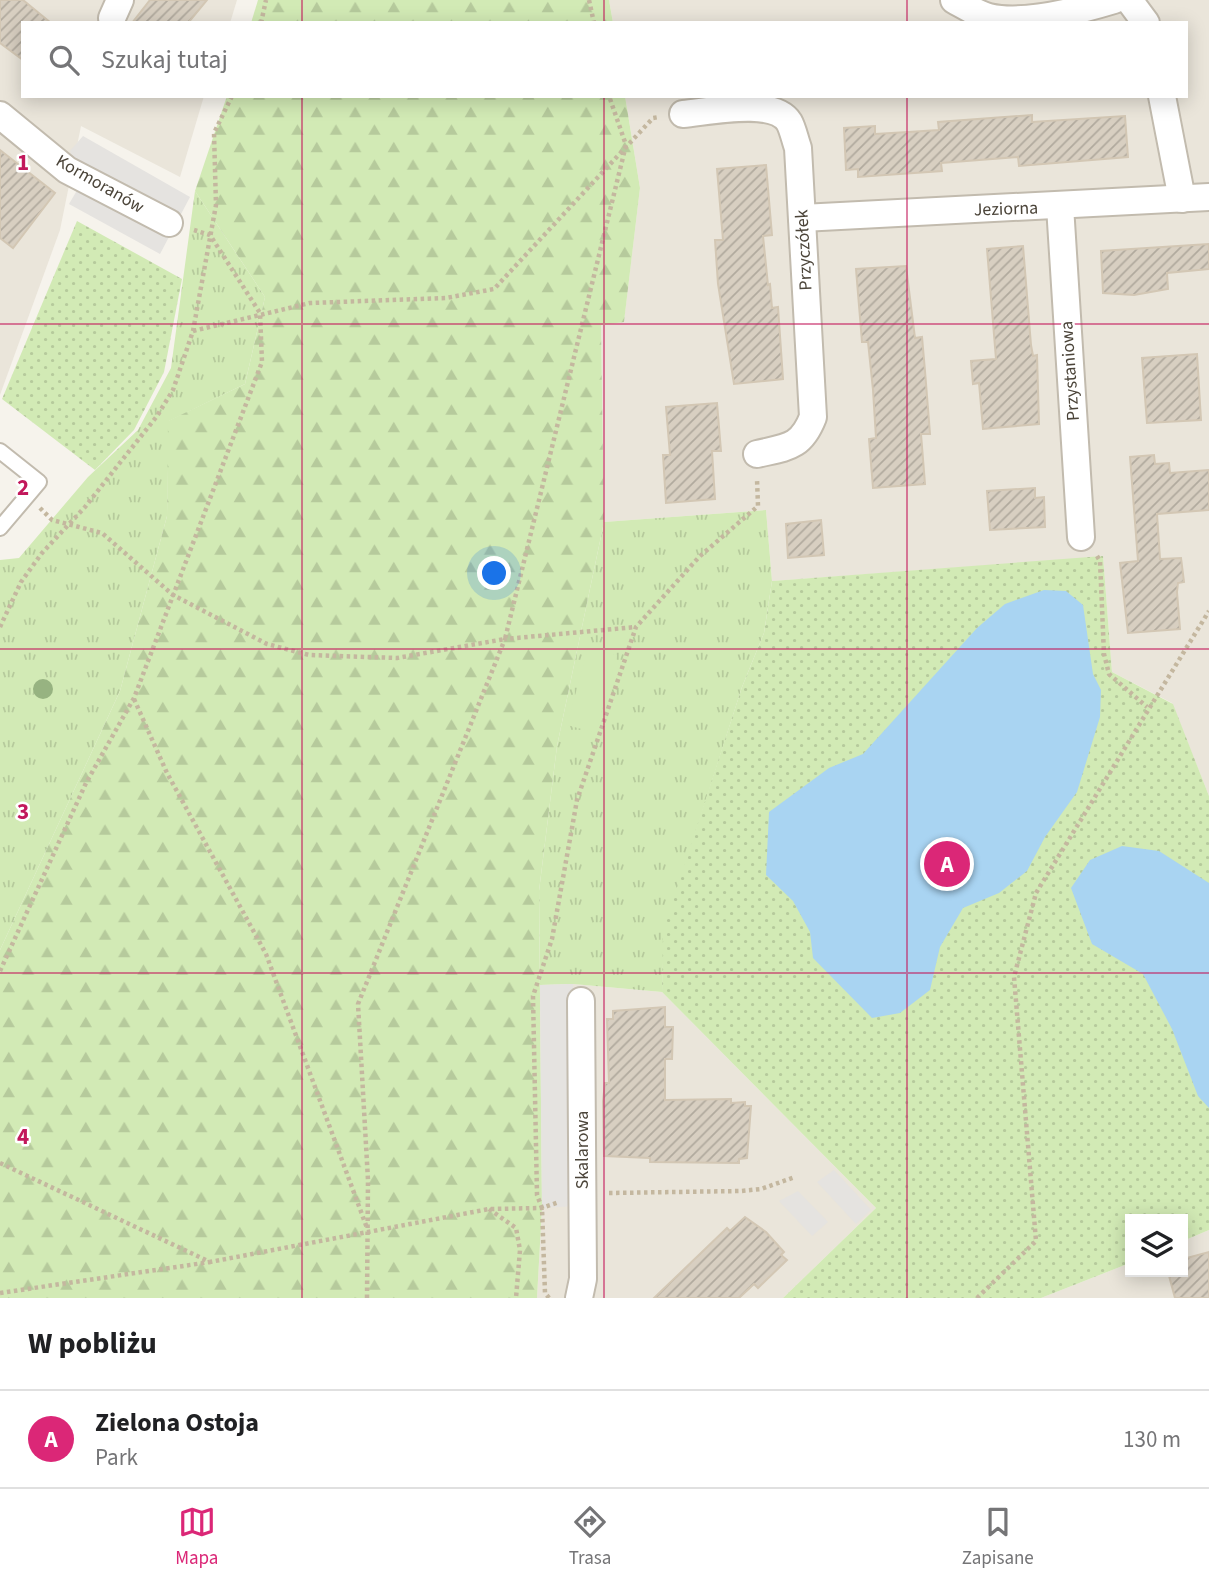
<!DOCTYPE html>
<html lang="pl">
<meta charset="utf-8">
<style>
:root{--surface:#fff;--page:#f2f2f2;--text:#202124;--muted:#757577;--line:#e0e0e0;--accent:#db2777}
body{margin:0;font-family:"Source Sans 3",sans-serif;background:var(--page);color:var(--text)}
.controls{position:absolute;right:21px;bottom:21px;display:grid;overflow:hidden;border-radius:0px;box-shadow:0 4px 18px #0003}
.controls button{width:63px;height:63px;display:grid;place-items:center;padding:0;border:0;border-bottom:2px solid var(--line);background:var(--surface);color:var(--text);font:35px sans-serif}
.you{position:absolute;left:495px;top:574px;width:24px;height:24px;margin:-18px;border:5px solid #fff;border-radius:50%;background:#1a73e8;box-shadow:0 0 0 10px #1a73e833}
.badge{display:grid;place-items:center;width:46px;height:46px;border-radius:50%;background:var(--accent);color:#fff;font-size:23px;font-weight:700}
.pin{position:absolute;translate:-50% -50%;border:4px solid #fff;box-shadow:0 2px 7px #0006}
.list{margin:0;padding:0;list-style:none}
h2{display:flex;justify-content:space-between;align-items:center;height:91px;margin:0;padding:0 28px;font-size:30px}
h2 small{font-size:23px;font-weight:400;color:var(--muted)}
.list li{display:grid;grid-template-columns:46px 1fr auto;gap:21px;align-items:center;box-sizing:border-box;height:98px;padding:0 28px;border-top:2px solid var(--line)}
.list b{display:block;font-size:26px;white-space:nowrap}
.list p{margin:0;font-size:23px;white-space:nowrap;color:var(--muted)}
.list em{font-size:23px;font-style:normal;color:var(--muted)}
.icon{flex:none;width:38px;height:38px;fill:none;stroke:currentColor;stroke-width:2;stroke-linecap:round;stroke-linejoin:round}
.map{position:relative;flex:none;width:1209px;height:1298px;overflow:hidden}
.search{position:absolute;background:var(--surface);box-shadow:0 4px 18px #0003;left:21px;right:21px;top:21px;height:77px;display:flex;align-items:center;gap:18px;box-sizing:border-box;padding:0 24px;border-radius:0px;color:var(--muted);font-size:26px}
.sheet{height:189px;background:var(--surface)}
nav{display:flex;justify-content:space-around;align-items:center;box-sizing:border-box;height:98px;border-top:2px solid var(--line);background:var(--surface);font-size:19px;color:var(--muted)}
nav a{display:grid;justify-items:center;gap:4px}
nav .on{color:var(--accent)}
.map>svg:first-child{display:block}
.residential{fill:#eae5da}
.grass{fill:url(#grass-tufts)}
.forest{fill:url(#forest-firs)}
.park{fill:url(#park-dots)}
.pitch{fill:#d2eab5}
.parking{fill:#e5e3e0}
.water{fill:#a9d4f2}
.building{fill:url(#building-hatch);stroke:#d3c7b4;stroke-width:2}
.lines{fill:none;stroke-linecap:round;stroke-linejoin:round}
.service-casing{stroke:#c2bbae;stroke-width:18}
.minor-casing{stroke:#c2bbae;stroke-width:30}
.path{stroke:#c4b79f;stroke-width:4.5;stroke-dasharray:3.5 3.5;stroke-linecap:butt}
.service{stroke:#fff;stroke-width:14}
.minor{stroke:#fff;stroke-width:26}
.tree{fill:#97b381}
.grid{fill:none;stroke:#c2185b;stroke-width:2;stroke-opacity:0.55}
.labels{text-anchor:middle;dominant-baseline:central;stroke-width:5;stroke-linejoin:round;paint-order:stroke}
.street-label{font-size:18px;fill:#4b4439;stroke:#fff}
.grid-label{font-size:23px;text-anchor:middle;font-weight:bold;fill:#c2185b;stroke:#fff;stroke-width:5;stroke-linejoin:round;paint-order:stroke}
</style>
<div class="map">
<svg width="1209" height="1298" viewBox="0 0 1209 1298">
<defs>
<pattern id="grass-tufts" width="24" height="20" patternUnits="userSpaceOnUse" patternTransform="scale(1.75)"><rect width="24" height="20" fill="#d2eab5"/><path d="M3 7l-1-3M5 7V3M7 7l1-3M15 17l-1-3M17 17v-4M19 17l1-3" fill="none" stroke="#b6ca9c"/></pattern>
<pattern id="forest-firs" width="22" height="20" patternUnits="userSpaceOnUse" patternTransform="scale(1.75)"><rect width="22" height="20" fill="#d2eab5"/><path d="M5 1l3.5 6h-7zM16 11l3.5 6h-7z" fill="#b6ca9c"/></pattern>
<pattern id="park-dots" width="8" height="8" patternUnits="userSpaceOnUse" patternTransform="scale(1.75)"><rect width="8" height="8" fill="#d2eab5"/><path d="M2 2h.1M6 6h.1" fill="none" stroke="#b6ca9c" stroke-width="1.8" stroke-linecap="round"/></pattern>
<pattern id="building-hatch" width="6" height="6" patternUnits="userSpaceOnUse" patternTransform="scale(1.75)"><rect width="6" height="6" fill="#d8cfc1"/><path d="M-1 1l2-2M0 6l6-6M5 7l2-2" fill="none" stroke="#b1aa9e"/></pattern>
</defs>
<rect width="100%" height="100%" fill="#f6f3ec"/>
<g class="residential">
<path d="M0,0H237L230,23H23V96H204L180,177L81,126L60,230L0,395Z"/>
<path d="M609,0H1209V796L1172,703L1112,672L1103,557L772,581L766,510L604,522L601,324L624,321L640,188L625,96H1186V23H613Z"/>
<path d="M573,984L662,992L876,1208L783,1298H537L542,1208L540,985Z"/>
<path d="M1209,1230V1298H1041L1130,1263V1272H1183V1241Z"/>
</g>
<g class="grass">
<path d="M195,191L265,297L245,384L169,421L167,516L120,691L0,950V560L19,558L88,477L138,430L171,368Z"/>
<path d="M766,510L772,581L764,633L742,687L664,931L662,992L573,984L540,985L539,891L557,746L604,522Z"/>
</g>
<g class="forest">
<path d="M258,0H609L613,23H251Z"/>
<path d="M227,96H625L640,188L624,322L601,325L604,522L557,746L539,891L542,1208L537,1298H0V950L120,691L167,516L168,421L245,384L265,297L195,191Z"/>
</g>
<g class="park">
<path d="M77,221L182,279L164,372L134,430L95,470L2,399Z"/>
<path d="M1103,556L1112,672L1173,704L1209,796V1230L1183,1241V1219H1130V1263L1041,1298H783L876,1208L662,992L663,931L742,687L764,633L772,581Z"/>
</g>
<path class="pitch" d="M588,648L617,655L596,733L567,725Z"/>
<g class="parking">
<path d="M83,136L190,197L160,254L69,204L79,187L70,151Z"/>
<path d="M573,984L574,1206L542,1208L540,985Z"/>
<path d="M834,1170L871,1210L856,1224L817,1182Z"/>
<path d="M798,1191L828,1222L812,1236L779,1201Z"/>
</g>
<g class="water">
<path d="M1044,590L1066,591L1083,605L1093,674L1101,690L1100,717L1077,792L1045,837L1027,871L999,893L963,908L940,947L930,990L900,1013L872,1018L813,958L810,932L793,901L766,875L769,812L829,768L863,754L977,628L1005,604Z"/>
<path d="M1122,846L1159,851L1209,883V1108L1198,1096L1172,1029L1143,974L1092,944L1071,888L1090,860Z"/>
</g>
<g class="building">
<path d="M0,0H23L51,23H23V60L0,43Z"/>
<path d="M150,0H207L188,23H132Z"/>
<path d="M1032,115V122L1125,116L1128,157L1019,166L1018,157L941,163L942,171L858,177V169L846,170L844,128L875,126V134L908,132L939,130L938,122Z"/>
<path d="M0,150L55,193L13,248L0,238Z"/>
<path d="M766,165L772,235L763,236L768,285L770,284L772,308L778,307L783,379L734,384L718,284L715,240H723L717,169Z"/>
<path d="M1209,244V269L1167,273L1168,289L1134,295L1103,293L1101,251Z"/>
<path d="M1023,246L1031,345L1033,356L1037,355L1039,424L983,429L979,383L973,384L971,361L996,359L987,249Z"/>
<path d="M906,266L915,338L922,337L925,371L930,434H921L925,484L873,488L869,439L876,438L873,390L868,342H862L856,269Z"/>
<path d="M1197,354L1201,420L1147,423L1142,358Z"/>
<path d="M717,403L721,451H712L715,499L666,503L663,455H670L666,407Z"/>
<path d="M1154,455L1155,464L1169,463L1170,473L1209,470V510L1157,514L1160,559L1181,558L1184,582L1178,583L1177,592L1180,629L1128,633L1120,563L1138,561L1130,457Z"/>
<path d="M1035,488V498L1044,497L1045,527L990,530L987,491Z"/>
<path d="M821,520L824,555L788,558L786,524Z"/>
<path d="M665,1007V1027H673L672,1059H665V1100L731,1099V1103L745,1102V1106H751L747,1158L739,1159V1163L650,1162V1158L604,1156L603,1101L605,1083H609L607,1019H613V1011Z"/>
<path d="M745,1217L766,1232L784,1252L781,1255L787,1260L758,1288L754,1284L739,1298H654L727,1228L730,1231Z"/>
<path d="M1209,1252V1298H1175L1168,1272H1183V1259Z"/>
</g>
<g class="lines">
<g class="service-casing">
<path id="service" d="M0,451L39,482L0,528"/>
</g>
<g class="minor-casing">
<g id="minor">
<path d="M954,0C965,6 977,14 989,17C1024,25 1081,10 1114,0"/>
<path d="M1129,0L1146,23"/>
<path d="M112,18L120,0"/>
<path d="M1162,96L1182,199"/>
<path d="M683,114C708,112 773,97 789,122C793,129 795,140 798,148L813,417C801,448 787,447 757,454"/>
<path d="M0,115L67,170L169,223"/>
<path d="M1060,206L1081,537"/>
<path d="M802,218L1209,197"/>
<path d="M579,1298L583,1279L581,1001"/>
</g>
</g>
<g class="path">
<path d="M589,0L594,23"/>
<path d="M261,23L266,0"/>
<path d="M193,331L310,303L446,298L494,289L653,118L659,117"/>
<path d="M40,508L52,520L102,533L173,595L267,644L309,655L397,658L505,639L626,145L609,96"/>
<path d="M1097,556L1100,561L1104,654L1109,674L1147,707"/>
<path d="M0,627L21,582L42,553L85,507L157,416L173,390L193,331L216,205L214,133L232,96"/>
<path d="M134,699L167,773L266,954L367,1228"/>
<path d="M0,971L86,783L134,698L262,362L260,313L210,235L194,230"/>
<path d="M0,1163L210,1262L489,1209L542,1208L559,1202"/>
<path d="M609,1193L741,1191L761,1189L795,1177"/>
<path d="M489,1209L516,1228L520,1250L516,1298"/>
<path d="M0,1293L210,1262"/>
<path d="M367,1298L368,1180L358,1004L505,639L636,627"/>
<path d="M549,1298L545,1293L542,1208L537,1195L533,996L552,939L577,800L636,627L699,557L758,506L757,479"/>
<path d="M977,1298L1036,1241L1014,977L1036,893L1209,611"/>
</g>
<use href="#service" class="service"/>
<use href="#minor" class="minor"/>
</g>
<circle class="tree" cx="43" cy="689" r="10"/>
<path class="grid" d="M302,0V23M604,0V23M907,0V23M302,96V1298M604,96V1298M907,96V1298M0,324H1209M0,649H1209M0,973H1209"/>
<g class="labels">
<g class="street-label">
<text transform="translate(100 184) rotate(30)">Kormoranów</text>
<text transform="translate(1006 209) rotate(-2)">Jeziorna</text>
<text transform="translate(804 250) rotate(-93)">Przyczółek</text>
<text transform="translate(1070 371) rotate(-94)">Przystaniowa</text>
<text transform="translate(582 1150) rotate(-90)">Skalarowa</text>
</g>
</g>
<g class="grid-label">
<text x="23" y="170">1</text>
<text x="23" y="495">2</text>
<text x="23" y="819">3</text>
<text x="23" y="1144">4</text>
</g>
</svg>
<div class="controls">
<button><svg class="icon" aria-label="layers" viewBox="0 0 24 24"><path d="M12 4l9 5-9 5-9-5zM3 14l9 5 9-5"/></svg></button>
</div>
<div class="you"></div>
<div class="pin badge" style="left:947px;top:864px">A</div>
<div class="search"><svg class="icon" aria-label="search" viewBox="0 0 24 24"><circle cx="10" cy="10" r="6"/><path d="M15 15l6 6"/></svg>Szukaj tutaj</div>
</div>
<section class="sheet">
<h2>W pobliżu<small></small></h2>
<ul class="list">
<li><span class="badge">A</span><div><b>Zielona Ostoja</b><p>Park</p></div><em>130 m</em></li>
</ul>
</section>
<nav>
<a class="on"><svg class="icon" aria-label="map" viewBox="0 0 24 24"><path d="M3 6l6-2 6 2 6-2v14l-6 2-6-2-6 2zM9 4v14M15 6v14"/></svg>Mapa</a>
<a><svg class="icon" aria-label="directions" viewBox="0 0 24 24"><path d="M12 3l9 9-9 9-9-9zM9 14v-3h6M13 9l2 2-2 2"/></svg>Trasa</a>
<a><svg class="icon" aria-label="saved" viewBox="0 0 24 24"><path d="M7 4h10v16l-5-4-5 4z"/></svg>Zapisane</a>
</nav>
